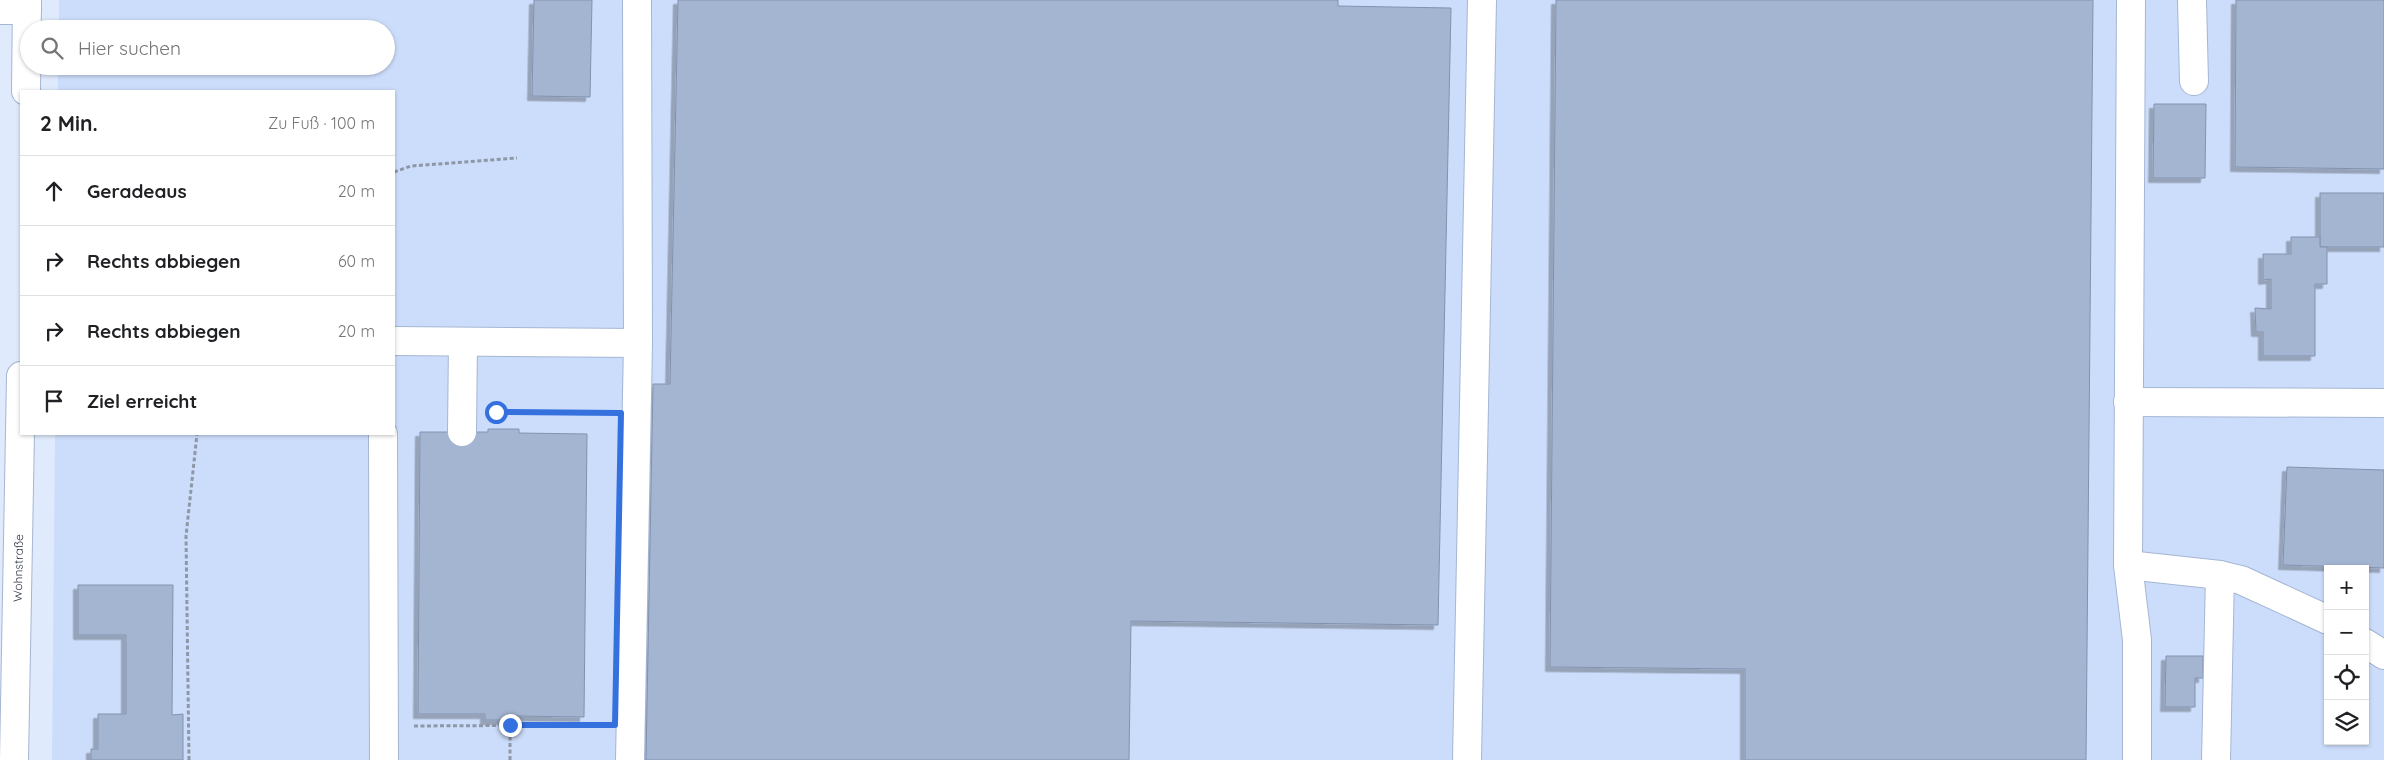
<!DOCTYPE html>
<html lang="de">
<meta charset="utf-8">
<style>
:root{--surface:#fff;--page:#f6f6f6;--text:#202124;--muted:#757577;--line:#e0e0e0}
body{margin:0;font-family:Quicksand,sans-serif;background:var(--page);color:var(--text)}
.controls{position:absolute;right:15px;bottom:15px;display:grid;overflow:hidden;border-radius:0px;box-shadow:0 1px 4px #0004}
.controls button{width:45px;height:45px;display:grid;place-items:center;padding:0;border:0;border-bottom:1px solid var(--line);background:var(--surface);color:var(--text);font:25px sans-serif}
.stop{position:absolute;width:15px;height:15px;margin:-11px;border:4px solid #3570df;border-radius:50%;background:#fff}
.stop.end{background:#3570df;border-color:#fff;box-shadow:0 1px 5px #0008}
.list{margin:0;padding:0;list-style:none}
h2{display:flex;justify-content:space-between;align-items:center;height:65px;margin:0;padding:0 20px;font-size:21px}
h2 small{font-size:16px;font-weight:400;color:var(--muted)}
.list li{display:grid;grid-template-columns:32px 1fr auto;gap:15px;align-items:center;box-sizing:border-box;height:70px;padding:0 20px;border-top:1px solid var(--line)}
.list b{display:block;font-size:19px;white-space:nowrap}
.list em{font-size:16px;font-style:normal;color:var(--muted)}
.icon{flex:none;width:28px;height:28px;fill:none;stroke:currentColor;stroke-width:2;stroke-linecap:round;stroke-linejoin:round}
.map{position:relative;flex:none;width:2384px;height:760px;overflow:hidden}
.search{position:absolute;background:var(--surface);box-shadow:0 1px 4px #0004;left:20px;top:20px;width:375px;height:55px;display:flex;align-items:center;gap:12px;box-sizing:border-box;padding:0 18px;border-radius:28px;color:var(--muted);font-size:19px}
.panel{position:absolute;background:var(--surface);box-shadow:0 1px 4px #0004;left:20px;top:90px;width:375px;height:345px;border-radius:0px}
.map>svg:first-child{display:block}
.built{fill:#ccddfb;fill-rule:evenodd}
.building{fill:#a4b5d2;stroke:#8292ae;filter:url(#shadow)}
.lines{fill:none;stroke-linecap:round;stroke-linejoin:round}
.minor-casing{stroke:#a5b6d3;stroke-width:30}
.path{stroke:#8e97a6;stroke-width:3;stroke-dasharray:4 2.5;stroke-linecap:butt}
.minor{stroke:#fff;stroke-width:28}
.route{stroke:#3570df;stroke-width:6}
.labels{text-anchor:middle;dominant-baseline:central;stroke-width:4;stroke-linejoin:round;paint-order:stroke}
.street-label{font-size:12px;fill:#2c323e;stroke:#f3f6fd}
</style>
<div class="map">
<svg width="2384" height="760" viewBox="0 0 2384 760">
<defs>
<filter id="shadow"><feDropShadow dx="-4.5" dy="4.5" stdDeviation="0" flood-color="#0004"/></filter>
</defs>
<rect width="100%" height="100%" fill="#dfeafc"/>
<path class="built" d="M59,0H2384V760H52L55,434H394V91H58V66H386V29H59ZM2328,569H2365V741H2328Z"/>
<g class="building">
<path d="M534,0H592L590,97L532,96Z"/>
<path d="M678,0H1338V6L1451,8L1438,625L1131,621L1129,760H646L653,384H670Z"/>
<path d="M1556,0H2093L2086,760H1745V669L1550,667Z"/>
<path d="M2236,0H2384V169L2235,167Z"/>
<path d="M2154,104H2206L2205,178H2153Z"/>
<rect x="2320" y="193" width="64" height="54"/>
<path d="M2291,237H2320V247H2327V284H2315V356H2263V332H2256L2255,308L2271,309V279L2263,280V254H2291Z"/>
<path d="M488,429H519V433L587,434L584,717L516,716V720H485V714H418L420,432H488Z"/>
<path d="M2287,467L2384,470V568L2283,565Z"/>
<path d="M78,585H173L172,715L183,714V760H91V749H98V714H126V635H78Z"/>
<path d="M2166,656H2203V678H2195V707H2165Z"/>
</g>
<g class="lines">
<g class="minor-casing">
<g id="minor">
<path d="M2131,0L2128,565L2137,640V760"/>
<path d="M2192,0L2194,81"/>
<path d="M0,10H27"/>
<path d="M26,91L27,0"/>
<path d="M394,341L638,343"/>
<path d="M2128,402L2384,403"/>
<path d="M462,432L463,342"/>
<path d="M383,434L384,760"/>
<path d="M2128,565L2220,575L2241,580L2328,620"/>
<path d="M2365,643L2384,655"/>
<path id="s1" d="M14,760L21,376"/>
<path d="M630,760L638,343L637,0"/>
<path d="M1467,760L1482,0"/>
<path d="M2216,760L2220,575"/>
</g>
</g>
<g class="path">
<path d="M394,172L411,166L517,158"/>
<path d="M496,416V412L606,413"/>
<path d="M414,726L601,725"/>
<path d="M189,760L186,536L197,434"/>
<path d="M510,760V725"/>
</g>
<use href="#minor" class="minor"/>
</g>
<g class="lines">
<path class="route" d="M496,412L621,413L615,725H510"/>
</g>
<g class="labels">
<g class="street-label">
<text stroke="none"><textPath href="#s1" startOffset="192">Wohnstraße</textPath></text>
</g>
</g>
</svg>
<div class="controls">
<button>+</button>
<button>−</button>
<button><svg class="icon" aria-label="locate" viewBox="0 0 24 24"><circle cx="12" cy="12" r="6"/><path d="M12 2v4M12 18v4M2 12h4M18 12h4"/></svg></button>
<button><svg class="icon" aria-label="layers" viewBox="0 0 24 24"><path d="M12 4l9 5-9 5-9-5zM3 14l9 5 9-5"/></svg></button>
</div>
<div class="stop" style="left:496px;top:412px"></div>
<div class="stop end" style="left:510px;top:725px"></div>
<div class="search"><svg class="icon" aria-label="search" viewBox="0 0 24 24"><circle cx="10" cy="10" r="6"/><path d="M15 15l6 6"/></svg>Hier suchen</div>
<section class="panel">
<h2>2 Min.<small>Zu Fuß · 100 m</small></h2>
<ul class="list">
<li><svg class="icon" aria-label="ahead" viewBox="0 0 24 24"><path d="M12 20V5M6 11l6-6 6 6"/></svg><div><b>Geradeaus</b></div><em>20 m</em></li>
<li><svg class="icon" aria-label="right" viewBox="0 0 24 24"><path d="M7 20v-9h11M14 6l5 5-5 5"/></svg><div><b>Rechts abbiegen</b></div><em>60 m</em></li>
<li><svg class="icon" aria-label="right" viewBox="0 0 24 24"><path d="M7 20v-9h11M14 6l5 5-5 5"/></svg><div><b>Rechts abbiegen</b></div><em>20 m</em></li>
<li><svg class="icon" aria-label="arrive" viewBox="0 0 24 24"><path d="M6 21V4h12l-3 4 3 4H6"/></svg><div><b>Ziel erreicht</b></div></li>
</ul>
</section>
</div>
